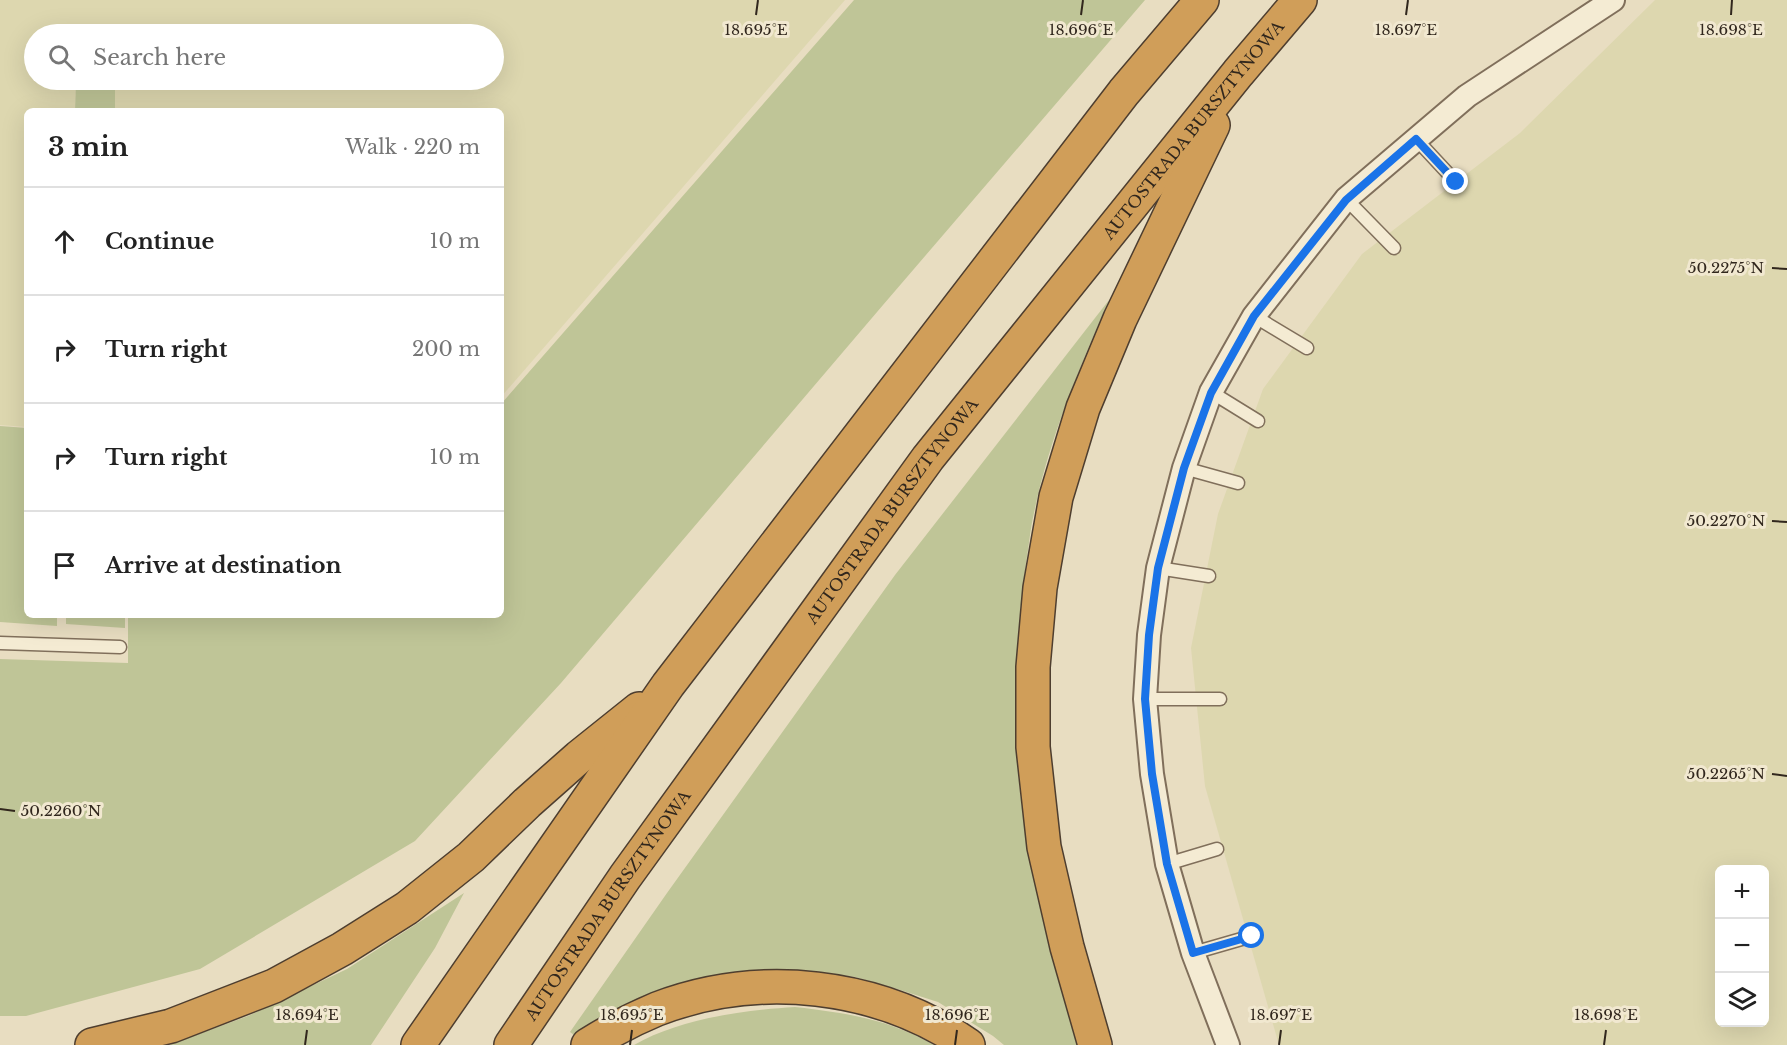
<!DOCTYPE html>
<meta charset="utf-8">
<style>
:root{--surface:#fff;--page:#f6f6f6;--text:#222;--muted:#767676;--line:#e0e0e0}
body{margin:0;font-family:"Libre Baskerville",serif;background:var(--page);color:var(--text)}
.controls{position:absolute;right:18px;bottom:18px;display:grid;overflow:hidden;border-radius:9px;box-shadow:0 6px 24px #0002}
.controls button{width:54px;height:54px;display:grid;place-items:center;padding:0;border:0;border-bottom:2px solid var(--line);background:var(--surface);color:var(--text);font:30px sans-serif}
.stop{position:absolute;width:18px;height:18px;margin:-14px;border:4px solid #1a73e8;border-radius:50%;background:#fff}
.stop.end{background:#1a73e8;border-color:#fff;box-shadow:0 2px 6px #0008}
.list{margin:0;padding:0;list-style:none}
h2{display:flex;justify-content:space-between;align-items:center;height:78px;margin:0;padding:0 24px;font-size:26px}
h2 small{font-size:20px;font-weight:400;color:var(--muted)}
.list li{display:grid;grid-template-columns:39px 1fr auto;gap:18px;align-items:center;box-sizing:border-box;height:108px;padding:0 24px;border-top:2px solid var(--line)}
.list b{display:block;font-size:22px;white-space:nowrap}
.list em{font-size:20px;font-style:normal;color:var(--muted)}
.icon{flex:none;width:33px;height:33px;fill:none;stroke:currentColor;stroke-width:2;stroke-linecap:round;stroke-linejoin:round}
.map{position:relative;flex:none;width:1787px;height:1045px;overflow:hidden}
.search{position:absolute;background:var(--surface);box-shadow:0 6px 24px #0002;left:24px;top:24px;width:480px;height:66px;display:flex;align-items:center;gap:15px;box-sizing:border-box;padding:0 21px;border-radius:33px;color:var(--muted);font-size:22px}
.panel{position:absolute;background:var(--surface);box-shadow:0 6px 24px #0002;left:24px;top:108px;width:480px;height:510px;border-radius:9px}
.map>svg:first-child{display:block}
.farmland{fill:#ddd7af;fill-rule:evenodd}
.green{fill:#bfc597}
.lines{fill:none;stroke-linecap:round;stroke-linejoin:round}
.service-casing{stroke:#806f5b;stroke-width:15}
.minor-casing{stroke:#806f5b;stroke-width:26}
.motorway-casing{stroke:#4e3e2f;stroke-width:36}
.service{stroke:#f4ebd3;stroke-width:12}
.minor{stroke:#f4ebd3;stroke-width:22}
.motorway{stroke:#d09e59;stroke-width:33}
.route{stroke:#1a73e8;stroke-width:8}
.ticks{fill:none;stroke:#31271d;stroke-width:2}
.labels{text-anchor:middle;dominant-baseline:central;stroke-width:6;stroke-linejoin:round;paint-order:stroke}
.street-label{font-size:16px;fill:#31271d;stroke:#f1e8d0}
.ticks-label{font-size:15px;text-anchor:middle;fill:#31271d;stroke:#f1e8d0;stroke-width:6;stroke-linejoin:round;paint-order:stroke}
</style>
<div class="map">
<svg width="1787" height="1045" viewBox="0 0 1787 1045">
<rect width="100%" height="100%" fill="#e8ddc1"/>
<g class="farmland">
<path d="M0,0H845L501,397V111H115V80H494V34H34V80H76L75,111H27V427L0,425Z"/>
<path d="M1655,0H1787V1045H1279L1205,786L1191,648L1218,514L1263,389L1362,254L1520,133ZM1720,870H1764V1022H1720Z"/>
</g>
<g class="green">
<path d="M854,0H1145L883,305L561,683L415,841L200,969L26,1016H0V659L128,663V615H501V404Z"/>
<path d="M76,80H115V111H75Z"/>
<path d="M1109,300C1079,369 1049,439 1034,513C1030,530 1029,546 1026,563C1014,650 1011,742 1025,829C1037,902 1057,974 1077,1045H1004L993,1036L938,1002L897,989L855,977L815,971L774,970L742,973L611,1014L574,1035L570,1032L667,893L895,575Z"/>
<path d="M0,426L27,428V615H57V626L0,622Z"/>
<path d="M66,615H125V628L66,624Z"/>
<path d="M464,893L435,948L371,1045H169L248,1016L347,969Z"/>
<path d="M795,1007C847,1013 888,1019 934,1045H634C679,1019 744,1010 795,1007Z"/>
</g>
<g class="lines">
<g class="service-casing">
<g id="service">
<path d="M1416,139L1456,182"/>
<path d="M1346,199L1394,248"/>
<path d="M1254,316L1307,348"/>
<path d="M1211,392L1258,421"/>
<path d="M1184,468L1238,483"/>
<path d="M1158,568L1209,576"/>
<path d="M0,643L120,647"/>
<path d="M1145,699H1220"/>
<path d="M1167,864L1217,849"/>
<path d="M1193,953L1252,936"/>
</g>
</g>
<g class="minor-casing">
<path id="minor" d="M1228,1045L1193,953L1167,864L1152,774L1145,699L1149,635L1158,568L1184,468L1211,392L1254,316L1346,199L1467,96L1613,0"/>
</g>
<g class="motorway-casing">
<g id="motorway">
<path d="M92,1045L171,1026L274,986L342,949L407,908L471,857L527,803L579,757L639,709"/>
<path d="M418,1045L668,685L1124,92L1202,0"/>
<path id="s1" d="M511,1045L625,877L928,458L1238,73L1300,0"/>
<path d="M588,1045C610,1031 633,1019 657,1009C759,970 878,983 968,1045"/>
<path d="M1095,1045L1067,947L1044,847L1033,747V667L1040,588L1056,497L1083,408L1120,319L1213,125"/>
</g>
</g>
<use href="#service" class="service"/>
<use href="#minor" class="minor"/>
<use href="#motorway" class="motorway"/>
</g>
<g class="lines">
<path class="route" d="M1252,936L1193,953L1167,864L1152,774L1145,699L1149,635L1158,568L1184,468L1211,393L1254,316L1346,200L1416,139L1456,182"/>
</g>
<path class="ticks" d="M756,15L758,0M1081,15L1083,0M1406,15L1408,0M1731,15L1732,0M1772,268L1787,269M1772,521L1787,522M1772,774L1787,776M0,809L15,811M305,1045L307,1030M630,1045L632,1030M955,1045L957,1030M1279,1045L1281,1030M1604,1045L1606,1030"/>
<g class="labels">
<g class="street-label">
<text stroke="none"><textPath href="#s1" startOffset="1142">AUTOSTRADA BURSZTYNOWA</textPath></text>
<text stroke="none"><textPath href="#s1" startOffset="656">AUTOSTRADA BURSZTYNOWA</textPath></text>
<text stroke="none"><textPath href="#s1" startOffset="170">AUTOSTRADA BURSZTYNOWA</textPath></text>
</g>
</g>
<g class="ticks-label">
<text x="756" y="35">18.695°E</text>
<text x="1081" y="35">18.696°E</text>
<text x="1406" y="35">18.697°E</text>
<text x="1731" y="35">18.698°E</text>
<text x="1726" y="273">50.2275°N</text>
<text x="1726" y="526">50.2270°N</text>
<text x="1726" y="779">50.2265°N</text>
<text x="61" y="816">50.2260°N</text>
<text x="307" y="1020">18.694°E</text>
<text x="632" y="1020">18.695°E</text>
<text x="957" y="1020">18.696°E</text>
<text x="1281" y="1020">18.697°E</text>
<text x="1606" y="1020">18.698°E</text>
</g>
</svg>
<div class="controls">
<button>+</button>
<button>−</button>
<button><svg class="icon" aria-label="layers" viewBox="0 0 24 24"><path d="M12 4l9 5-9 5-9-5zM3 14l9 5 9-5"/></svg></button>
</div>
<div class="stop" style="left:1252px;top:936px"></div>
<div class="stop end" style="left:1456px;top:182px"></div>
<div class="search"><svg class="icon" aria-label="search" viewBox="0 0 24 24"><circle cx="10" cy="10" r="6"/><path d="M15 15l6 6"/></svg>Search here</div>
<section class="panel">
<h2>3 min<small>Walk · 220 m</small></h2>
<ul class="list">
<li><svg class="icon" aria-label="ahead" viewBox="0 0 24 24"><path d="M12 20V5M6 11l6-6 6 6"/></svg><div><b>Continue</b></div><em>10 m</em></li>
<li><svg class="icon" aria-label="right" viewBox="0 0 24 24"><path d="M7 20v-9h11M14 6l5 5-5 5"/></svg><div><b>Turn right</b></div><em>200 m</em></li>
<li><svg class="icon" aria-label="right" viewBox="0 0 24 24"><path d="M7 20v-9h11M14 6l5 5-5 5"/></svg><div><b>Turn right</b></div><em>10 m</em></li>
<li><svg class="icon" aria-label="arrive" viewBox="0 0 24 24"><path d="M6 21V4h12l-3 4 3 4H6"/></svg><div><b>Arrive at destination</b></div></li>
</ul>
</section>
</div>
